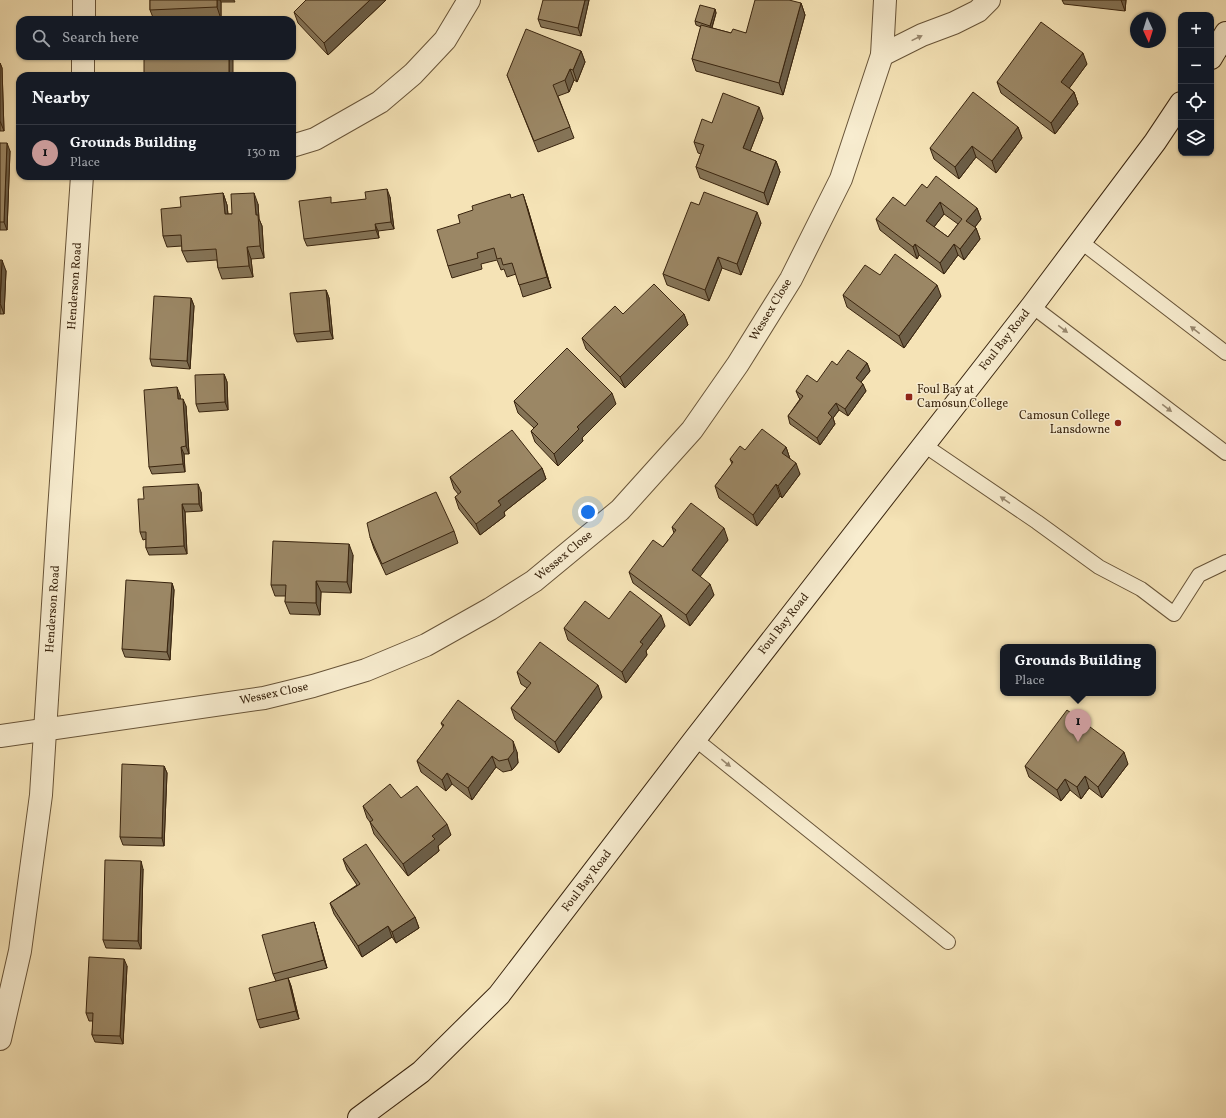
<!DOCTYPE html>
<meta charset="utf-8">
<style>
:root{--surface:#171b24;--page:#242831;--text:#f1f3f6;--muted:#9ea1a6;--line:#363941;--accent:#c59692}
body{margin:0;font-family:Vollkorn,serif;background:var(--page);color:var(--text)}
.controls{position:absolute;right:12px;top:12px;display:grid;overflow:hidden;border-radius:8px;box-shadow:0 1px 3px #0004}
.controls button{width:36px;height:36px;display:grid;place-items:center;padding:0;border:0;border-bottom:1px solid var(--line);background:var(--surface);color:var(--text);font:20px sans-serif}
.compass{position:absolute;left:1130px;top:12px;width:36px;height:36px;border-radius:50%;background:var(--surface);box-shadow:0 1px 3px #0004;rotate:176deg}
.you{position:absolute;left:588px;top:512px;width:14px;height:14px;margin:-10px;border:3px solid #fff;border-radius:50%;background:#1a73e8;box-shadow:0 0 0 6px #1a73e833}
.badge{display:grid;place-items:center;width:26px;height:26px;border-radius:50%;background:var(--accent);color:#111;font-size:13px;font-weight:700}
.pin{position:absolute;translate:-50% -33px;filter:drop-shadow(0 1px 2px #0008)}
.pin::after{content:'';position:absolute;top:21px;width:14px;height:12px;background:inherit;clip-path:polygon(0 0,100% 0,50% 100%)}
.popup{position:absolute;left:1000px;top:644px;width:156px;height:52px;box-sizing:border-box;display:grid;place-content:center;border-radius:8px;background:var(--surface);filter:drop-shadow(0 1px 3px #0005);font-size:13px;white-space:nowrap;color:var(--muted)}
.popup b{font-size:15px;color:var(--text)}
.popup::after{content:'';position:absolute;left:50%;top:100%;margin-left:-8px;border:8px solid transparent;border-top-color:var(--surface)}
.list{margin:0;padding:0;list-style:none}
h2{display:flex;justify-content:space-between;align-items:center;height:52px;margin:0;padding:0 16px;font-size:17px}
h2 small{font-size:13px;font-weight:400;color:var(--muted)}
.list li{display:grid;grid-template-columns:26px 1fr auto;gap:12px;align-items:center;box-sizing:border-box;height:56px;padding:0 16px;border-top:1px solid var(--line)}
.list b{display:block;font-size:15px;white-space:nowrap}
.list p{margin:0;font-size:13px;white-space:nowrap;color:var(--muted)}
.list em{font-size:13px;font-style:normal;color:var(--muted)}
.icon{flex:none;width:22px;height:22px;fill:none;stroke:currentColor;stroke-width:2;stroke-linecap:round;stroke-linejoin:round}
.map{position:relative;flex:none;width:1226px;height:1118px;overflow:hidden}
.search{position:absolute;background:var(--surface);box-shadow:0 1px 3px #0004;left:16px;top:16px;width:280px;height:44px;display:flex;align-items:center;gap:10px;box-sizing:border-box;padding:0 14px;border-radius:12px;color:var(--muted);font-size:15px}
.panel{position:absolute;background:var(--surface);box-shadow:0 1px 3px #0004;left:16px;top:72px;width:280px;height:108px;border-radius:12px}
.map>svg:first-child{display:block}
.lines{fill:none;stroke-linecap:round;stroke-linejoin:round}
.lane-casing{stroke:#685438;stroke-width:16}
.street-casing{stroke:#685438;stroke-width:24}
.secondary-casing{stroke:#39240e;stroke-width:24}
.lane{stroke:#f8edd0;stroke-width:14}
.street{stroke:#f8edd0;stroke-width:22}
.secondary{stroke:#f8edd0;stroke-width:22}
.wall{fill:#857457;stroke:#39240e;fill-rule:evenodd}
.shaded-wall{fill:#6c5e47;stroke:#39240e}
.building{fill:#9b8765;stroke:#39240e;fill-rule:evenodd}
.oneway{fill:#98886f}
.poi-dot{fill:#8f2418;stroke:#f8edd0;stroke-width:1.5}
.labels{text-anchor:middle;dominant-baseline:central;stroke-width:3;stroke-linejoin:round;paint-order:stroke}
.street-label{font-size:12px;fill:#39240e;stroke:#f8edd0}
.poi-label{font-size:12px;fill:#39240e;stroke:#f8edd0;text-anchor:start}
</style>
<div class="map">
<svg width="1226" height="1118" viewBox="0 0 1226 1118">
<rect width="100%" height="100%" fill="#f5e3b6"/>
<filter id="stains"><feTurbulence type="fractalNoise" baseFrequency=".005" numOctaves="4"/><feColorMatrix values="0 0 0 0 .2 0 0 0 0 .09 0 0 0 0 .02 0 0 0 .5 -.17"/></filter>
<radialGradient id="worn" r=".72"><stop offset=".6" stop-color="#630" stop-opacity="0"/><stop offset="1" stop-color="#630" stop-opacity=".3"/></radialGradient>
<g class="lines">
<g class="lane-casing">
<g id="lane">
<path d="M1080,241L1226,353"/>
<path d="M1032,306L1226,453"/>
<path d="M924,445L1037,522L1099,567L1141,589L1174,614L1199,575L1226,562"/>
<path d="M695,739L948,942"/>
</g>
</g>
<g class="street-casing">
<g id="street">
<path d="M84,20V0"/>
<path d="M882,55L922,35L954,23L978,11L989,0"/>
<path d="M83,76V56"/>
<path d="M292,146L315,139L380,102L413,74L445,40L469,0"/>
<path d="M0,736L264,698L313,686L366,670L426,645L490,609L534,581L620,510L692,430L738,364L791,279L841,179L882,55L885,0"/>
<path d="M0,1039L20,951L41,795L58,525L82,176"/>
</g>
</g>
<g class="secondary-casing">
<g id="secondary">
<path d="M1211,58L1226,33"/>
<path d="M359,1118L421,1072L499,995L695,739L1032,306L1155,142L1181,103"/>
</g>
</g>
<use href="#lane" class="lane"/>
<use href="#street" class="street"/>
<use href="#secondary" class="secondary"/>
</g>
<g class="wall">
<path d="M150,0H234L235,2H221V19L184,20H154L150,10Z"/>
<path d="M306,0H386L328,55L298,23L294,12Z"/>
<path d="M589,0L581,36L541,27L538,19Z"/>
<path d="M1062,0H1126L1125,11L1064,4Z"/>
<path d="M801,3L805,15L783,95L696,71L692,59L701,27L696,25L695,21L715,9L716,13L712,28L731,33H746Z"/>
<path d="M581,51L585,62L577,82L574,80L569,92L558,96L574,138L538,152L507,75Z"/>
<path d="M0,63L2,68L4,131H0Z"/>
<path d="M1087,64L1069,88L1074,92L1078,104L1055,134L1001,93L997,82Z"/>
<path d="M763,118L750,151L776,161L780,172L768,205L700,178L696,167L701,154L698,153L694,142L712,123Z"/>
<path d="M1018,127L1022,138L996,173L976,157L959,179L934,159L930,148Z"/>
<path d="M0,143L10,151L7,230H0Z"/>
<path d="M927,188L977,208L981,219L975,227L976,228L980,239L964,260L958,255L944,274L919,255L917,259L880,230L876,219L905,206ZM944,214L958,224L948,237L934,227Z"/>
<path d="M223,193L227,205L228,214H232L258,204L259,219L262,226L264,258L251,259L253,277L222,279L218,268L217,260L187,262L182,251V246L167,247L163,236L181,207Z"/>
<path d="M390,197L394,229L378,231L379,238L307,246L304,239L333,203Z"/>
<path d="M699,205L761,223L741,275L722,268L709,301L667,285L663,274Z"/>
<path d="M527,206L551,288L523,297L516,274L507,277L504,269L501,270L497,260L481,264L482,269L452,278L448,266L460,223Z"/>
<path d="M0,260L6,271L4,314H0Z"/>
<path d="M880,275L941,296L904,348L847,307L843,295Z"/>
<path d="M326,290L329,298L333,339L297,342L294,334Z"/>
<path d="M191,298L194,306L190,369L152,366L150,359Z"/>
<path d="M684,314L688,325L625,388L586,349L582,338Z"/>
<path d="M867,363L870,371L861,382L866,391L848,416L839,410L833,418L835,424L820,445L790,424L788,416L800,399L799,398L796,391L817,382L837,365Z"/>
<path d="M224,374L227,382L228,410L199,412L196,404Z"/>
<path d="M180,395V399L186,406L189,454H184L185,472L152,474L149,467Z"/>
<path d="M514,401L616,404L582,438L583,441L558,466L535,442L531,431L534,428L518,413Z"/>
<path d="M786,447L790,459L800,474L782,498L780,496L757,526L719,498L715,486L732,464L730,459L745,450Z"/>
<path d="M542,468L546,479L504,512L505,516L480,535L459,509L455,497L459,495L454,489L450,477Z"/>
<path d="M201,492L202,511L185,512L187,554L149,555L146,548V539L143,540L140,532Z"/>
<path d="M672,527L728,540L700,576L714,595L690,626L633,583L629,572L663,547L674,533Z"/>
<path d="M454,531L458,543L386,575L374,549L370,537Z"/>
<path d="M353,555L351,593L321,592L320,615L290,614L285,602L286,596H275L271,585Z"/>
<path d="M172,583L174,590L170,660L125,657L122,649Z"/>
<path d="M609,619L665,626L646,651L647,655L626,683L568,640L564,628Z"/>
<path d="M517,672L602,697L559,753L515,719L511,708L527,688L521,684Z"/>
<path d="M441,723L517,752L518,763L512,770L503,772L496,767L472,800L452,784L446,791L421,772L417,761L443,727Z"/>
<path d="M1128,764L1102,798L1089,788L1081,799L1070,790L1061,801L1029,777L1025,766Z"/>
<path d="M164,766L167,773L164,846L123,845L120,837Z"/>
<path d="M401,798L451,835L438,846L439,851L408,876L374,834L370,822L367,818L363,806Z"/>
<path d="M343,859L415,917L419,928L396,943L392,937L362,957L334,914L330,903L357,885L347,870Z"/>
<path d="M143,869L141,949L106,948L103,940Z"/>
<path d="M314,922L316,929L327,968L288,978L291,986L299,1019L260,1028L257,1020L276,981L273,974Z"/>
<path d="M127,966L123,1044L95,1042L92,1035L93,1021H89L86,1013Z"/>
</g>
<g class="shaded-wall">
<path d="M217,0H220L221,2V19L217,7Z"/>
<path d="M370,0H386L328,55L324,43Z"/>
<path d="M585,0H589L581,36L578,28Z"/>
<path d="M1121,0H1126L1125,11Z"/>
<path d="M801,3L805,15L783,95L779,83Z"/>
<path d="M715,9L716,13L711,30L710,26Z"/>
<path d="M581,51L585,62L577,82L573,70Z"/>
<path d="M1083,53L1087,64L1065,94L1061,82Z"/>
<rect x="229" y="56" width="4" height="20"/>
<path d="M0,63L2,68L4,131L0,121Z"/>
<path d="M570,69L574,80L569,92L565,80Z"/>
<path d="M1074,92L1078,104L1055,134L1051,123Z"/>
<path d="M759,107L763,118L747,159L743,148Z"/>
<path d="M1018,127L1022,138L996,173L992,161Z"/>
<path d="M7,143L10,151L7,230L4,222Z"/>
<path d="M972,146L976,157L959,179L955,167Z"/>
<path d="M776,161L780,172L768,205L764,193Z"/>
<path d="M387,189L390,197L394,229L391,222Z"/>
<path d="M223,193L227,205L229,226L225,214Z"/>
<path d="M254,193L258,204L259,219L262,226L264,258L260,246L256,215Z"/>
<path d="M523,194L527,206L551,288L547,277Z"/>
<path d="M940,202L944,214L930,232L926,221Z"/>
<path d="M977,208L981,219L971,232L966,221Z"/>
<path d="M757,212L761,223L741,275L737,264Z"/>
<path d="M375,224L378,231L379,238L376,230Z"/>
<path d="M976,228L980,239L964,260L960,249Z"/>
<path d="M915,244L919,255L917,259L913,247Z"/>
<path d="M954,244L958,255L944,274L940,263Z"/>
<path d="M247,247L251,259L253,277L249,266Z"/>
<path d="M718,257L722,268L709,301L705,290Z"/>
<path d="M2,260L6,271L4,314L0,303Z"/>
<path d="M937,285L941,296L904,348L899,336Z"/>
<path d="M326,290L329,298L333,339L330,331Z"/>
<path d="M191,298L194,306L190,369L187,361Z"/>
<path d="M684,314L688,325L625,388L620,377Z"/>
<path d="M867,363L870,371L858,386L856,378Z"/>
<path d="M224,374L227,382L228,410L225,402Z"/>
<path d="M863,384L866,391L848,416L845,409Z"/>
<path d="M177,387L180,395L181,407L178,399Z"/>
<path d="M612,393L616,404L582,438L583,441L558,466L554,454L577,427Z"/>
<path d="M183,399L186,406L189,454L186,446Z"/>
<path d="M836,403L839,410L833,418L835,424L820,445L817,438L828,413Z"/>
<path d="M181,447L184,454L185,472L183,464Z"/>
<path d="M786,447L790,459L786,464L782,453Z"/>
<path d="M796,463L800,474L782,498L778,486Z"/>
<path d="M542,468L546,479L504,512L505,516L480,535L476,524L498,501Z"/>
<path d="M198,484L201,492L202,511L199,504Z"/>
<path d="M776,484L780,496L757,526L753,515Z"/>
<path d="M182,504L185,512L187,554L184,546Z"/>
<path d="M724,528L728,540L696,582L692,570Z"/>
<path d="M349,544L353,555L351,593L347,582Z"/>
<path d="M316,581L321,592L320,615L316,603Z"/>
<path d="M172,583L174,590L170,660L167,652Z"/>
<path d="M710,584L714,595L690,626L686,615Z"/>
<path d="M661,615L665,626L646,651L647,655L626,683L622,672L640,642Z"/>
<path d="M598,685L602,697L559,753L555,742Z"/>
<path d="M513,741L517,752L518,763L512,770L508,759Z"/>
<path d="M1124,752L1128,764L1102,798L1098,787Z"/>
<path d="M492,756L496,767L472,800L468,788Z"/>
<path d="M164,766L167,773L164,846L162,838Z"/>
<path d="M447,773L452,784L446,791L442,780Z"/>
<path d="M1085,776L1089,788L1081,799L1077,787Z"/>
<path d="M1065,779L1070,790L1061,801L1057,790Z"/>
<path d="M447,824L451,835L438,846L439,851L408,876L403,864L432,836Z"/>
<path d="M141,861L143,869L141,949L138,941Z"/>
<path d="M415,917L419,928L396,943L392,932Z"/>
<path d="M314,922L316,929L327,968L324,960Z"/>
<path d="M388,926L392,937L362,957L358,946Z"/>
<path d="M124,959L127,966L123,1044L120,1036Z"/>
<path d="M288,978L291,986L299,1019L296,1011Z"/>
</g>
<g class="building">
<path d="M150,0H217V7L150,10Z"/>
<path d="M306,0H370L324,43L294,12Z"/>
<path d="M543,0H585L578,28L538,19Z"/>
<path d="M755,0H789L801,3L779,83L692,59L701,25L731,33L733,29L746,33Z"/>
<path d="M700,5L715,9L710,26L695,21Z"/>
<path d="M1041,22L1083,53L1061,82L1074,92L1051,123L997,82Z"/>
<path d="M526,29L581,51L573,70L570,69L565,80L553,85L570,127L534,141L507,75Z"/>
<rect x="144" y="56" width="85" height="20"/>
<path d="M973,92L1018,127L992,161L972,146L955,167L930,148Z"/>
<path d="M723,93L759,107L743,148L776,161L764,193L696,167L704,145L694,142L702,119L712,123Z"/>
<path d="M0,143H7L4,222H0Z"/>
<path d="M936,176L977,208L966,221L976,228L960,249L954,244L940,263L915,244L913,247L876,219L893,197L905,206L922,184L927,188ZM940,202L962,219L948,237L926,221Z"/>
<path d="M387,189L391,222L375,224L376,230L304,239L299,201L331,197V203L366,199L365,192Z"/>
<path d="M704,192L757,212L737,264L718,257L705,290L663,274L691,202L699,205Z"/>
<path d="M223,193L225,214H232L231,194L254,193L256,215H258L260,246L247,247L249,266L218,268L216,249L182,251L181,235L163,236L161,209L181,207L180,197Z"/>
<path d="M510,194L511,198L523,194L547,277L519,285L512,263L503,265L501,258L497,259L494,248L477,253L478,258L448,266L437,230L460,223L458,215L473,210L472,206Z"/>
<path d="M895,254L937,285L899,336L843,295L865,265L880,275Z"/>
<path d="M0,260H2L0,303Z"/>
<path d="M654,284L684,314L620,377L582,338L615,306L623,314Z"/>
<path d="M326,290L330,331L294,334L290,293Z"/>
<path d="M154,296L191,298L187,361L150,359Z"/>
<path d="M567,348L612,393L577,427L579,429L554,454L531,431L538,424L514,401Z"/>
<path d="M848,350L867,363L856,378L863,384L845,409L836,403L828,413L832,417L817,438L788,416L803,396L796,391L807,375L817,382L832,361L837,365Z"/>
<path d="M224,374L225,402L196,404L195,375Z"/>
<path d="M177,387L178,399H183L186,446L181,447L183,464L149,467L144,390Z"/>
<path d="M762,429L786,447L782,453L796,463L778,486L776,484L753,515L715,486L733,462L730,459L740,446L745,450Z"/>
<path d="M512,430L542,468L498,501L501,505L476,524L455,497L461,492L450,477Z"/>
<path d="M198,484L199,504H182L184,546L146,548V532H140L138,499H144L143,487Z"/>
<path d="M436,492L454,531L382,564L370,537L367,523Z"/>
<path d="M691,503L724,528L692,570L710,584L686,615L629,572L653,540L663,547L676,530L672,527Z"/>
<path d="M273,541L349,544L347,582L316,581V603L285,602L286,585H271Z"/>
<path d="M126,580L172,583L167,652L122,649Z"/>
<path d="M630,591L661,615L640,642L643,644L622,672L564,628L585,601L609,619Z"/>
<path d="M540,642L598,685L555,742L511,708L531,683L517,672Z"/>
<path d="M458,700L513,741L514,751L508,759L499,761L492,756L468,788L447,773L442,780L417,761L444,725L441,723Z"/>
<path d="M1067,710L1124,752L1098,787L1085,776L1077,787L1065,779L1057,790L1025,766Z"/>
<path d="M122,764L164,766L162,838L120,837Z"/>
<path d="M390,784L401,798L417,786L447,824L432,836L435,839L403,864L370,822L373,820L363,806Z"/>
<path d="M366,844L415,917L392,932L388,926L358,946L330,903L360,884L343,859Z"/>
<path d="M105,860L141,861L138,941L103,940Z"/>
<path d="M314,922L324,960L273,974L262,935Z"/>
<path d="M89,957L124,959L120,1036L92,1035L93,1013H86Z"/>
<path d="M288,978L296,1011L257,1020L249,988Z"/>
</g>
<defs><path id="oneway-solid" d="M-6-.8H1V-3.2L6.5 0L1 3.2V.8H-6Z"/></defs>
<g class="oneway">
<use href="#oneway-solid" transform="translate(917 38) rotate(-26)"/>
<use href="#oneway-solid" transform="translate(1063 329) rotate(37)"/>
<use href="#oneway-solid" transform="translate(1195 330) rotate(-142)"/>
<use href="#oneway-solid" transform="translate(1167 408) rotate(37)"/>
<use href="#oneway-solid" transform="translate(1005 500) rotate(-146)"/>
<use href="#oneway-solid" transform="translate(726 763) rotate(39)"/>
</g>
<g class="poi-dot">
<rect x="905" y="393" width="8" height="8" rx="2"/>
<circle cx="1118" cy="423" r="4"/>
</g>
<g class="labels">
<g class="street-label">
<text transform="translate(75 286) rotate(-86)">Henderson Road</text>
<text transform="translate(771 310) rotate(-59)">Wessex Close</text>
<text transform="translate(1005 340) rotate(-52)">Foul Bay Road</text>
<text transform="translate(564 556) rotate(-40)">Wessex Close</text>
<text transform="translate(53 609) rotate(-86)">Henderson Road</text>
<text transform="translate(784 624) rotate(-52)">Foul Bay Road</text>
<text transform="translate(274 694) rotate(-12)">Wessex Close</text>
<text transform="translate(587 881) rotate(-53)">Foul Bay Road</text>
</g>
<g class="poi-label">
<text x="917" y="390">Foul Bay at<tspan x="917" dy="14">Camosun College</tspan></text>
<text x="1110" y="416" text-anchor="end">Camosun College<tspan x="1110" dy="14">Lansdowne</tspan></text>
</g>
</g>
<rect width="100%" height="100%" filter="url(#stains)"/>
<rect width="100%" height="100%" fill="url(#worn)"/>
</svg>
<div class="controls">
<button>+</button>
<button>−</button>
<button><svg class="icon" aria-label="locate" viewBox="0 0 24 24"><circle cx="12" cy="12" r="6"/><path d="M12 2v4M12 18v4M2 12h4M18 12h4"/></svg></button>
<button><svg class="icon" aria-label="layers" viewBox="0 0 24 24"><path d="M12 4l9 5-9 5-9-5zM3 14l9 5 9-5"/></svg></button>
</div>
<svg class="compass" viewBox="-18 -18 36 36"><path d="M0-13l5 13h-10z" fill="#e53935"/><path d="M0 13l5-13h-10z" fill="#9ea1a6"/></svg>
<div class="you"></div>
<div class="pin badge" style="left:1078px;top:742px">1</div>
<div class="popup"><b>Grounds Building</b>Place</div>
<div class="search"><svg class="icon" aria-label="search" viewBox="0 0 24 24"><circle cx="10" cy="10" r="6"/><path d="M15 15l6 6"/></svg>Search here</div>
<section class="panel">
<h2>Nearby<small></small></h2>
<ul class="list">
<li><span class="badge">1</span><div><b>Grounds Building</b><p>Place</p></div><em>130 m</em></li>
</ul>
</section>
</div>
